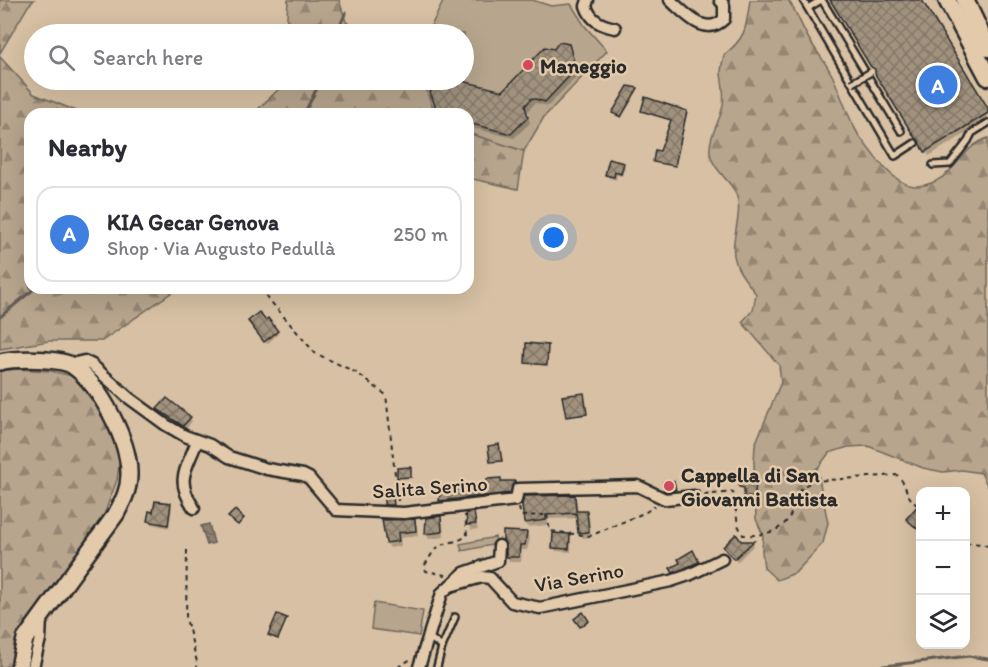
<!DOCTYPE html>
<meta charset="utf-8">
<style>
:root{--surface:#fff;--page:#f2f2f3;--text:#2b2b33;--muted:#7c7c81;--line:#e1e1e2;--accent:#d1495b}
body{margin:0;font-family:Itim,sans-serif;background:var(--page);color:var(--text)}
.controls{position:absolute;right:18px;bottom:18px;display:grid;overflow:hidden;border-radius:12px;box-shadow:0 6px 24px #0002}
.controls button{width:54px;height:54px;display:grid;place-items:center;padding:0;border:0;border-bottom:2px solid var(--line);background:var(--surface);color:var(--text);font:30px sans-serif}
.you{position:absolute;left:554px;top:238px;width:21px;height:21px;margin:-15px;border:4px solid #fff;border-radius:50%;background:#1a73e8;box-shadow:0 0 0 9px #1a73e833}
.badge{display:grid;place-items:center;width:39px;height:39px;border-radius:50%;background:var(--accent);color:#fff;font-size:20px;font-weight:700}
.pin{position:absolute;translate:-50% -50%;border:3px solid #fff;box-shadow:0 2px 6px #0006}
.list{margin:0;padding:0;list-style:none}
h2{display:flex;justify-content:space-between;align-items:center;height:78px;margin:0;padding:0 24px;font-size:26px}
h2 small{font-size:20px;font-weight:400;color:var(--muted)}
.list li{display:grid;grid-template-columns:39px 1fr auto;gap:18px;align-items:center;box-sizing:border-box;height:96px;margin:0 12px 12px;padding:0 12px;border:2px solid var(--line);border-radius:18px}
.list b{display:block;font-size:22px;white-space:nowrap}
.list p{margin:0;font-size:20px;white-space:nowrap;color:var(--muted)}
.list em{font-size:20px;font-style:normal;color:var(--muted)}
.icon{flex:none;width:33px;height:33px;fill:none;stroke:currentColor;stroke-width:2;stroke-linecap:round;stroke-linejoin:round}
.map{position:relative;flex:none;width:988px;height:667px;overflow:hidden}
.search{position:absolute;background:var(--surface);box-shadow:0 6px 24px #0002;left:24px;top:24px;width:450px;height:66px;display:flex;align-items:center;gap:15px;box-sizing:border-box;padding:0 21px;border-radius:33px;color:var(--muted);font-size:22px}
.panel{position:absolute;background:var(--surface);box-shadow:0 6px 24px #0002;left:24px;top:108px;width:450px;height:186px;border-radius:18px}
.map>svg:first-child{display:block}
.forest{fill:url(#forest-firs);stroke:#71685c;stroke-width:1.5}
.pitch{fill:#b7a58d;stroke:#71685c;stroke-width:1.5}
.water{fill:url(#water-waves);stroke:#655d54;stroke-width:1.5}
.shadow{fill:#0003}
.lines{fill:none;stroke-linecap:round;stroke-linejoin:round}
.stream{stroke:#655d54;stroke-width:3}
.building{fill:url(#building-cross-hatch);stroke:#2b2b2b;stroke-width:1.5}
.lane-casing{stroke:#2b2b2b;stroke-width:10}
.street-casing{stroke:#2b2b2b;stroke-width:15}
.secondary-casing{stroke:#2b2b2b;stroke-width:20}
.primary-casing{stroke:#2b2b2b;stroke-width:21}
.path{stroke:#2b2b2b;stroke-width:2;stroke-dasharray:4.5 4.5;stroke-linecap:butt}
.lane{stroke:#e2caab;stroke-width:5}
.street{stroke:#e2caab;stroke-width:10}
.secondary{stroke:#e2caab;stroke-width:15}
.primary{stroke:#e2caab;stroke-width:16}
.lane-bridge-casing{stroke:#2b2b2b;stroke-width:10;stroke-linecap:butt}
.lane-bridge{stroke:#e2caab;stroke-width:5}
.poi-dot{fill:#d1495b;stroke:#e2caab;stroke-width:2}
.labels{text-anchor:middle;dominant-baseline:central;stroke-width:5;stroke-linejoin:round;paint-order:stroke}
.poi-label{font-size:21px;font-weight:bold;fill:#2b2b2b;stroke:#e2caab;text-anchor:start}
.street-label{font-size:21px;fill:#2b2b2b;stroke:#e2caab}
</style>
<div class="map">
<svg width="988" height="667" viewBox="0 0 988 667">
<defs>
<pattern id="forest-firs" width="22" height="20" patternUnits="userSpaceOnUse" patternTransform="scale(1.5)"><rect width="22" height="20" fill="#b7a58d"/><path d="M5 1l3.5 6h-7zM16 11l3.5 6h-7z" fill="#958773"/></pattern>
<pattern id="water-waves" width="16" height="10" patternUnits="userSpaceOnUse" patternTransform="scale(1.5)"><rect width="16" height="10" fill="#8c7f6f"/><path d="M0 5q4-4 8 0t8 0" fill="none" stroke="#73685b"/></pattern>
<pattern id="building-cross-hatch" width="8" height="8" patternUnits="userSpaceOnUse" patternTransform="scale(1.5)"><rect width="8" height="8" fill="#a1927e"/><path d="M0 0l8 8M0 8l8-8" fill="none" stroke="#837767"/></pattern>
</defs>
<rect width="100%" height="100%" fill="#d7c0a3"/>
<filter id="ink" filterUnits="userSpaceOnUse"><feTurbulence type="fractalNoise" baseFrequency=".0167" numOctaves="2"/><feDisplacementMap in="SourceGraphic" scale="12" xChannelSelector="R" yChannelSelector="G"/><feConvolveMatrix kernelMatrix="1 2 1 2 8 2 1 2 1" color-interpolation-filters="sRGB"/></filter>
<g filter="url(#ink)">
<g class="forest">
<path d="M0,0H34L28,6L0,53Z"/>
<path d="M288,0H339L346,22L365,34H286Z"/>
<path d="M750,0H788C797,12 802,28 810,41C817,52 826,63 832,75C841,94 847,116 858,134C870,151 895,188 918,186C956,182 958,148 988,138V487L981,473L962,470L943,472L923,468L868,446L848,447L829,453L817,469L828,523L823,543L795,573L777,580L764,568L762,551L763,535L756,519L754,462L755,445L781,382L779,365L742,322L753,310L756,294C750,285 739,274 736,263C728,243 742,221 738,200C734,181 713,172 710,153C708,137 721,120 723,105C725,93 722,84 721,73C721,67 723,61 724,55C747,37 746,27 750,0Z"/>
<path d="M0,57L34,94L84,114H30V288H178L102,341H49L0,349Z"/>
<path d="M283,80H423L435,114H253L283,85Z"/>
<path d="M468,133L524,151L518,189L468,178Z"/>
<path d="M16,369L51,371L73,376L85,385L103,416L120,458L117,480L101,523L13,667H0V371Z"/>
</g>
<g class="pitch">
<path d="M444,0H532L551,6L571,4L584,25L607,51L544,117L524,151L468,133V114H435L423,80H464V34H427Z"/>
<path d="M495,537L497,544L462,551L460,544Z"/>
<path d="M374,603L423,611L419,636L371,629Z"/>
</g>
<path class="water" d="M209,524L214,543L207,545L201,526Z"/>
<g class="shadow">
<path d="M831,0H920L988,111V120L929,156L927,153L926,154Z"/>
<path d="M568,46L578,75L548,106L535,103L527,112L530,123L514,138L468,127V114H439L432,92L449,80L503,92L554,51Z"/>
<path d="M637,90L621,117L614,114L613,113Z"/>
<path d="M643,111L686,112L675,166L654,162L661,153L673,121Z"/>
<path d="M623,164L625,167L622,176L617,175L616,180L609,178L607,175Z"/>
<path d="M268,320L278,334L267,344L251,324Z"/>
<path d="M159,410L190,418L192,421L186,429Z"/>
<path d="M502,483H514L517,487L512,498L444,506L441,501L442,490L478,494Z"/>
<path d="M575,497L577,502L578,512H587L589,517L591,537L583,538L580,533L578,518L548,519V525L528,527L525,523Z"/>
<path d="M170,505L172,508L169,528L151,524L149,521L154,514Z"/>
<path d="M473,514L478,529L472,530L469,525Z"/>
<path d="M440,518L443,523L444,537L429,539L426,534Z"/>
<path d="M384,521H414L417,526L418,536L400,538L401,546L390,548L387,543Z"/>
<path d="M527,533L530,539L527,550H522L521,562H510L507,556Z"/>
<path d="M569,535L571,539V552L556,551L554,548Z"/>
<path d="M741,542L753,543L754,545L737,562L726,550Z"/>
<path d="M692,553L699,564L675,574L672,569L682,563Z"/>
</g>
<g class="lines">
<g class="stream">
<path d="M336,34L346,12"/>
<path d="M304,114L321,80"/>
<path d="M0,317L35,288"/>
<path d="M875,667L969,656L988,659"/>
</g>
</g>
<g class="building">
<path d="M830,0H922L988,108V113L925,152L923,148L922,149L919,141L915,138L875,74V69L871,67Z"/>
<path d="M559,42L569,44L576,69L545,102L532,98L525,106L528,117L511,134L468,123V114H438L430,92L447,80H458L503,91L545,47L554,49Z"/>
<path d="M628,86L638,88L621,117L612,113Z"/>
<path d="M645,97L687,111L675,166L653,162L655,150L660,151L671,120L641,111Z"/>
<path d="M609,159L624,163L621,174L615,172L614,177L605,175Z"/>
<path d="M259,312L265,320L268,318L278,331L264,342L248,321Z"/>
<path d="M526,343L548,345L547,365L525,363Z"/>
<path d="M584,393L587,414L566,417L562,396Z"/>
<path d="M167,398L191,417L183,426L157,409Z"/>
<path d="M499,444L502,461L490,462L488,446Z"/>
<path d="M411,467V477L397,478V468Z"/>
<path d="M739,471L749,472L750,477L756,478L755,498L744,497V488L739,487Z"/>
<path d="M501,478V481H515L510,493L439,501L441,488L476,492V487H487V479Z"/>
<path d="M674,481L676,490H664L663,482Z"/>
<path d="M384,494L393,497L394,505H384Z"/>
<path d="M575,495L576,511H587L589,532L578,533L576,513L546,515V520L524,523L522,505L524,496Z"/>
<path d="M155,501L171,503L168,525L147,521L149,511L153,512Z"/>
<path d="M921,502V532L906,519Z"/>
<path d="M235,510L244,518L238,525L228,517Z"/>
<path d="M474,512L476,524L467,525L466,513Z"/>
<path d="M441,516L442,532L425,534L426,518Z"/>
<path d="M415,519L416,531L398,533L399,541L386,543L382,520Z"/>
<path d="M503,531L527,532L525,545H520L519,557H506V546L503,540Z"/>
<path d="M553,533L570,534L569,549L552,548Z"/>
<path d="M736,534L741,541H754L734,559L723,547Z"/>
<path d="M693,550L699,562L673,573L670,568L680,563L678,559Z"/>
<path d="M583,612L589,621L580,627L574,619Z"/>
<path d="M277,614L287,618L278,639L268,635Z"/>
</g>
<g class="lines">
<g class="lane-casing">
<g id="lane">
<path d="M803,0L895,156L915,143"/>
<path d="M822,0L901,131"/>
<path d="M808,8L821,0"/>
<path d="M933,165L950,164L968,141L972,133L988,123"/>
<path d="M429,637L442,647"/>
<path d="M437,667L442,647L455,617"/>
</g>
</g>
<g class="street-casing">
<g id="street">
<path d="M588,0L586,6C591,21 601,25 615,28"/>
<path d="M670,0C685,13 705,38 724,19V5L720,0"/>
<path d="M71,364L84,361L92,365L129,398L166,425L185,436L210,445L229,457L267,469L303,475L309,478L336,510L404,513L516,500L518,489L638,486L665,499L694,496"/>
<path d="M194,508C174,479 187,469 197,441"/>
<path d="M450,586L482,577L490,578L512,602L540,608L671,581L689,575L722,559"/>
<path d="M33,667L40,639L41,618"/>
<path d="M419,667L442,593L464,573L498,561L499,546"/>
</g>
</g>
<g class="secondary-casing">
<path id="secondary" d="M0,362C15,358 61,358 73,366C100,385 130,442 129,475C129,490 123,501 116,514L25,639L19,667"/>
</g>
<g class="primary-casing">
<g id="primary">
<path d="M947,0L988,77"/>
<path d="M965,0L988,48"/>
</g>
</g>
<g class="path">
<path d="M260,289L315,353L357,373L386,395L398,501"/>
<path d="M704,495L733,492L738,525L743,535C761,536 781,533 790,516C794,507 795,496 801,489C804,485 810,483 814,481L897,475C909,486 903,496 920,507"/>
<path d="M519,508L521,516L546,515"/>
<path d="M547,515L550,531L590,536L646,512L655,506"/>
<path d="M966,543L982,544L988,546"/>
<path d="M187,550L186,618L197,662V667"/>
<path d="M446,575L426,571L424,566C428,561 431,554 435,550C444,540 459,544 467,535L465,515"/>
<path d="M398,667L411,659"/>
</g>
<use href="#lane" class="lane"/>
<use href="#street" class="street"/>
<use href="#secondary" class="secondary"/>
<use href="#primary" class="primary"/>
<g class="lane-bridge-casing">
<path id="lane-bridge" d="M852,83L871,72"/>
</g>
<use href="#lane-bridge" class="lane-bridge"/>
</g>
</g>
<g class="poi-dot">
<circle cx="528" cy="65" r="6"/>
<circle cx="669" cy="486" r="6"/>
</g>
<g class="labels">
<g class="poi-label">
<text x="540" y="65">Maneggio</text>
<text x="681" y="474">Cappella di San<tspan x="681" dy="24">Giovanni Battista</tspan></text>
</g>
<g class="street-label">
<text transform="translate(430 487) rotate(-4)">Salita Serino</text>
<text transform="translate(579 577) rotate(-10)">Via Serino</text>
</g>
</g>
</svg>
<div class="controls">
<button>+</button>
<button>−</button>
<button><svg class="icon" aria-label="layers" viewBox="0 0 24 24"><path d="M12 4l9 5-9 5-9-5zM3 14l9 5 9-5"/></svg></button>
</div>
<div class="you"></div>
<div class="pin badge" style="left:938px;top:85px;background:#3f7fe0">A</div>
<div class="search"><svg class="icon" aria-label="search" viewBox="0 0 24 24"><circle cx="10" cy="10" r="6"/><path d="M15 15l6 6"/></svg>Search here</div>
<section class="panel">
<h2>Nearby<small></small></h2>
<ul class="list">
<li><span class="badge" style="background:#3f7fe0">A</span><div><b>KIA Gecar Genova</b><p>Shop · Via Augusto Pedullà</p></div><em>250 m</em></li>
</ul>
</section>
</div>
